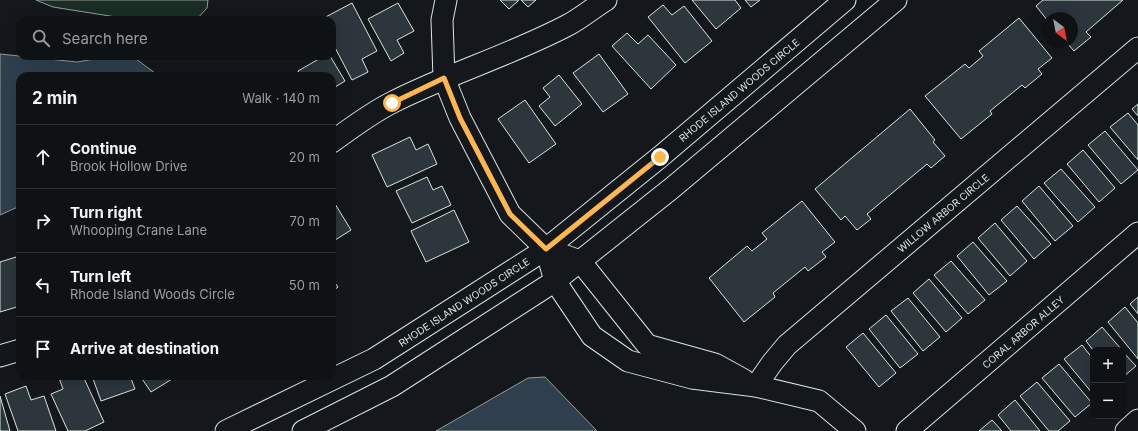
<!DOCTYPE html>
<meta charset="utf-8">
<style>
:root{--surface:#0f1215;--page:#1d2022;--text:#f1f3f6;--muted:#9b9ea0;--line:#2f3234}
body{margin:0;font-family:Inter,sans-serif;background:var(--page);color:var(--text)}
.controls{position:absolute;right:12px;bottom:12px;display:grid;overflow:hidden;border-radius:8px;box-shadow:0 4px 16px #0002}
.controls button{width:36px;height:36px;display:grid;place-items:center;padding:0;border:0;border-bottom:1px solid var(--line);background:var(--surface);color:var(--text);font:20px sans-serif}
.compass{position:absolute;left:1042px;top:12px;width:36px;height:36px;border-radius:50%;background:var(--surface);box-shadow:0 4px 16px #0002;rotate:148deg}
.stop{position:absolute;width:12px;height:12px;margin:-9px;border:3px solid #ffb74d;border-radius:50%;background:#fff}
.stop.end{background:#ffb74d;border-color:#fff;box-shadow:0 1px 4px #0008}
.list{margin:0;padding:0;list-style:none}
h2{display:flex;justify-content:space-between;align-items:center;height:52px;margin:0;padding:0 16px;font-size:17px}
h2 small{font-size:13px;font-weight:400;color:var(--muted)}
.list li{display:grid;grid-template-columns:26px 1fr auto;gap:12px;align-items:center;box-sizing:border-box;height:64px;padding:0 16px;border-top:1px solid var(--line)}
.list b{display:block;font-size:15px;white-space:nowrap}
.list p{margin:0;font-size:13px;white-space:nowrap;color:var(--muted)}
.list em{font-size:13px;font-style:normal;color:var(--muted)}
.icon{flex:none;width:22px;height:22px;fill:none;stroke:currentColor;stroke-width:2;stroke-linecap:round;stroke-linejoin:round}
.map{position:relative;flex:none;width:1138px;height:431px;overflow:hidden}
.search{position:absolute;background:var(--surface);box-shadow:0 4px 16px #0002;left:16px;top:16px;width:320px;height:44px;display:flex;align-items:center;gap:10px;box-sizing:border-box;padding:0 14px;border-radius:12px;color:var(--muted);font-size:15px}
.panel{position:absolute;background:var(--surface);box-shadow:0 4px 16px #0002;left:16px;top:72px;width:320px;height:308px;border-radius:12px}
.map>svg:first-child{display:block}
.green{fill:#1a2d24;stroke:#939e99}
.water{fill:#2f3f4d;stroke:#939e99}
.building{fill:#2c363c;stroke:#d8e6dc}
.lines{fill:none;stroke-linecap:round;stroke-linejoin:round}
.minor-casing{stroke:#d8e6dc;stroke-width:23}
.minor{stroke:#14181c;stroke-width:21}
.route{stroke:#ffb74d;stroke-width:5}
.labels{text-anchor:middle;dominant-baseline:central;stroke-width:3;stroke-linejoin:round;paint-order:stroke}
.street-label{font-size:10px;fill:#d8e6dc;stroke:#14181c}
</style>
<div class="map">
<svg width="1138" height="431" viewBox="0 0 1138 431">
<rect width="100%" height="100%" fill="#14181c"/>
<path class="green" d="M36,0H208L207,8L196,20H135L53,7Z"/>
<g class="water">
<path d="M0,54L77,62L113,56H132L159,76H20V206L0,215Z"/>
<path d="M545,377L597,431H436L528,378Z"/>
</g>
<g class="building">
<path d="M500,0H519L509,9Z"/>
<path d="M521,0H536L528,7Z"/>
<path d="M692,0H735L741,8L716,29Z"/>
<path d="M745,0H760L751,7Z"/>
<path d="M1043,0H1123L1086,32L1091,37L1074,51L1066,42H1072V18H1048V21L1036,6Z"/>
<path d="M352,3L377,51L362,59L368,72L352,80L332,42V20H320Z"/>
<path d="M398,3L414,31L397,40L404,53L391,61L368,19Z"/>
<path d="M663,5L672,15L684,6L712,41L685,63L648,17Z"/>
<path d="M1019,18L1052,58L1038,69L1042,74L1025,88L1022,85L990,111L992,114L961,139L925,96L965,64L969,68L983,56L979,51Z"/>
<path d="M627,33L638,44L648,35L676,65L651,89L612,46Z"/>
<path d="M599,54L628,94L603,112L573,73Z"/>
<path d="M324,56H330L345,81L332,89V76H300L298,71Z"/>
<path d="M559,75L582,104L555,126L539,106L550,97L543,88Z"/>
<path d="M525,100L556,144L529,163L498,119Z"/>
<path d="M1138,104V116L1132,109Z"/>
<path d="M910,109L935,140L933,142L945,156L931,168L927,164L867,214L871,219L857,230L845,216L841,220L815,189Z"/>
<path d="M1128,113L1138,125V160L1110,127Z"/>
<path d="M1105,131L1138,170L1121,184L1088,145Z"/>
<path d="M410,137L416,150L428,144L437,164L387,187L372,155Z"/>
<path d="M1083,150L1115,188L1099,202L1067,164Z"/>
<path d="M1061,169L1095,207L1078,222L1044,183Z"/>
<path d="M427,177L433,190L442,186L451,205L412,223L396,191Z"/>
<path d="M1039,186L1073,226L1055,241L1022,201Z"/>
<path d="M332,199L351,230L332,242Z"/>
<path d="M802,201L835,242L822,252L826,257L808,271L805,267L773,293L775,297L744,322L709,278L747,246L752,251L767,239L762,233Z"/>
<path d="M1017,206L1051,244L1034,259L1001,220Z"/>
<path d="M454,210L469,242L426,262L411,231Z"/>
<path d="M995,223L1027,261L1010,276L978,238Z"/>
<path d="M973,242L1007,281L989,295L957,256Z"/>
<path d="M16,257L20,270V306L0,312V262Z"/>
<path d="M951,261L985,300L968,314L934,275Z"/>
<path d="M332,279L338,287L332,292Z"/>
<path d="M929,279L962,318L946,332L913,293Z"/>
<path d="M1138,297V314L1130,304Z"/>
<path d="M908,298L940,337L923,351L891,311Z"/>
<path d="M1125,307L1138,323V359L1108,322Z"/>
<path d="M886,315L918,354L900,368L869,329Z"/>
<path d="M1102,327L1122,350H1093L1086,341Z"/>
<path d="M863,333L896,373L879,387L846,347Z"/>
<path d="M1082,345L1093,359V394L1064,359Z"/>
<path d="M1123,352L1136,366L1123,377Z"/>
<path d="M1059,364L1092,403L1075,417L1042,378Z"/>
<path d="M64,376H83L104,422L85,431H68L51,394L63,389L59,378Z"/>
<path d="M92,376H130L135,389L101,401Z"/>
<path d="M140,376H177L151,392Z"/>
<path d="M1037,382L1070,421L1058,431H1049L1020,396Z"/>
<path d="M26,386L31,400L44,396L56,431H18L5,394Z"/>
<path d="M0,396L10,431H0Z"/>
<path d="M1015,400L1040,431H1011L998,415Z"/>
<path d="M992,420L1002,431H979Z"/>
</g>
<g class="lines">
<g class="minor-casing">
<g id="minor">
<path d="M446,0L442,20L444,78L460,118L510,214L546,249L555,281L592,336L628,361L692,378L756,386L819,401L855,431"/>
<path d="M332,142C351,128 371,113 393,102C450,73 511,55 568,25C581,18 593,8 606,0"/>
<path d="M546,249L580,261L647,345L715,364L744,380"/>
<path d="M0,356L20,350"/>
<path d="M756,386L772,363L787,345L1138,48"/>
<path d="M226,431L374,359L546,249L660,157L845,0"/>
<path d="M303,431L392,386L555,281L672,188L896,0"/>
<path d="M907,431L1138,233"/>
<path d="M1126,431L1138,420"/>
</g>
</g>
<use href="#minor" class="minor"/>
</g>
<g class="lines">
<path class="route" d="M392,103L444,78L460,118L510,214L546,249L660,157"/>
</g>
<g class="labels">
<g class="street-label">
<text transform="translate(739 90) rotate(-40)">RHODE ISLAND WOODS CIRCLE</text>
<text transform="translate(943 213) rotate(-40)">WILLOW ARBOR CIRCLE</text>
<text transform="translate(464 302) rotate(-33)">RHODE ISLAND WOODS CIRCLE</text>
<text transform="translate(1023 332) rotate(-41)">CORAL ARBOR ALLEY</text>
</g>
</g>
</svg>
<div class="controls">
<button>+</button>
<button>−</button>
</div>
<svg class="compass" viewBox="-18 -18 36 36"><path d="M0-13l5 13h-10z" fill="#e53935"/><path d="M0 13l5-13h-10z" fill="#9b9ea0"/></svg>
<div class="stop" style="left:392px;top:103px"></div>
<div class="stop end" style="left:660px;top:157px"></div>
<div class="search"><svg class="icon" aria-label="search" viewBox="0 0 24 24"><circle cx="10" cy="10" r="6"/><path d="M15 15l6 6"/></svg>Search here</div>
<section class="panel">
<h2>2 min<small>Walk · 140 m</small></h2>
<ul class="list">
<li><svg class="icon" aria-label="ahead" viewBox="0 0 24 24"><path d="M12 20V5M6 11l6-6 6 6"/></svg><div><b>Continue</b><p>Brook Hollow Drive</p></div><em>20 m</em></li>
<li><svg class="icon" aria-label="right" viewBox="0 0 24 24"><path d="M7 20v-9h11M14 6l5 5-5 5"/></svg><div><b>Turn right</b><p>Whooping Crane Lane</p></div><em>70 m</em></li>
<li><svg class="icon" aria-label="left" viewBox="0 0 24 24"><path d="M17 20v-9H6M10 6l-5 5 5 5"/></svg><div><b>Turn left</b><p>Rhode Island Woods Circle</p></div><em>50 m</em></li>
<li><svg class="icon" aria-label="arrive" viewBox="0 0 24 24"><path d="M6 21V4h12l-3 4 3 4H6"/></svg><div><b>Arrive at destination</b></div></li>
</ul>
</section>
</div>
